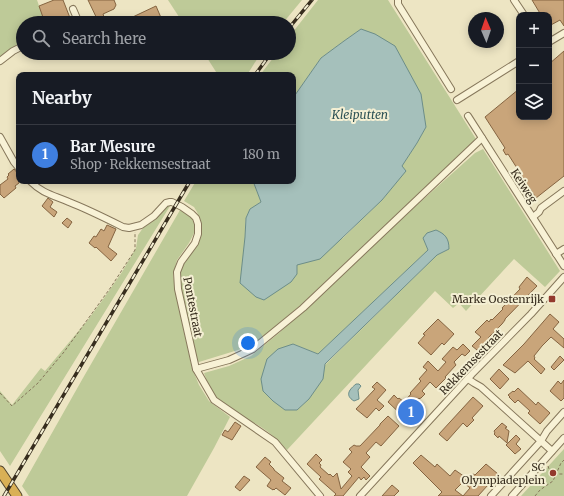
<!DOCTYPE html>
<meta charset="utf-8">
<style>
:root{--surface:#171b24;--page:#242831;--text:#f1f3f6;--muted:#9ea1a6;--line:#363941;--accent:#c79f9c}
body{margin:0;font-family:Merriweather,serif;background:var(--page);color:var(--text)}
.controls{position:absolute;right:12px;top:12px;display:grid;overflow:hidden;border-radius:8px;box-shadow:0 2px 10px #0003}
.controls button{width:36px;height:36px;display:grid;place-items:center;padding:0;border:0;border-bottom:1px solid var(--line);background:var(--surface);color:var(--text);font:20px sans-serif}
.compass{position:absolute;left:468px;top:12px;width:36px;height:36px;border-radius:50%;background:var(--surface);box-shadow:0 2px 10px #0003;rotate:358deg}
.you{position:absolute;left:248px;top:343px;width:14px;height:14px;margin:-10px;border:3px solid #fff;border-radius:50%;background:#1a73e8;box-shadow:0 0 0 6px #1a73e833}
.badge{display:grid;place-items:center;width:26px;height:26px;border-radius:50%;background:var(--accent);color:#fff;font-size:13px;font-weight:700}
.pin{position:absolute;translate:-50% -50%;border:2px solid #fff;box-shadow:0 1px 4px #0006}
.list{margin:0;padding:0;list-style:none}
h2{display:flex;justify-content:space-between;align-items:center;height:52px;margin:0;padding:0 16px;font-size:17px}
h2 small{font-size:13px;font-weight:400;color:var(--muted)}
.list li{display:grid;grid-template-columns:26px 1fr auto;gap:12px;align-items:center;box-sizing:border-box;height:60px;padding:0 16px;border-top:1px solid var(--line)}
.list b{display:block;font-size:15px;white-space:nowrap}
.list p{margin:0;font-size:13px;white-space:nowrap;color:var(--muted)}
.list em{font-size:13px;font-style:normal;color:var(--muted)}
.icon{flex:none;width:22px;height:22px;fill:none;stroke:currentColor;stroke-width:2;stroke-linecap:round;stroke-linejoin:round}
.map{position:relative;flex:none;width:564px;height:496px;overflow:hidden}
.search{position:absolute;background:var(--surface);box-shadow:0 2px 10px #0003;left:16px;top:16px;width:280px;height:44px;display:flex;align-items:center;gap:10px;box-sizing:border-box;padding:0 14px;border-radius:22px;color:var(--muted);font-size:15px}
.panel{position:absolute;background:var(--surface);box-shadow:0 2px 10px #0003;left:16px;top:72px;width:280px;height:112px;border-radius:8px}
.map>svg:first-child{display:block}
.green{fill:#beca98;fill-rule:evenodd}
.water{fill:#a5c0bb;stroke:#6c8d89}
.building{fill:#c9a57a;stroke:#856441}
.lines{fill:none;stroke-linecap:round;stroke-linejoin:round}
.minor-casing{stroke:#86775b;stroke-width:8}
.highway-casing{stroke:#54452f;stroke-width:11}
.path{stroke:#86775b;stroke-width:1;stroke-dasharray:3 2;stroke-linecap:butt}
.minor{stroke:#f8f2d6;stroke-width:6}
.highway{stroke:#d9b056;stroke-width:9}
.rail-casing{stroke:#372d1e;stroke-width:3.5}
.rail{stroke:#f4efd3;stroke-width:2;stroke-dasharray:6;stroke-linecap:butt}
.poi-dot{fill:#93392d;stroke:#f4efd3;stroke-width:1.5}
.labels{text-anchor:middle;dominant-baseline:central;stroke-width:4;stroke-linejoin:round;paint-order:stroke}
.street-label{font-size:11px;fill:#372d1e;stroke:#f4efd3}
.poi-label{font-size:11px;fill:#372d1e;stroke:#f4efd3;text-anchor:end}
.water-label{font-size:12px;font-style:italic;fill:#2e5356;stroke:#f4efd3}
</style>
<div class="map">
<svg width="564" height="496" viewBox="0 0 564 496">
<rect width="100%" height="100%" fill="#ede5c3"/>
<g class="green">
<path d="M0,0H37L45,23H23V43L13,48L0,58Z"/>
<path d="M168,0H302L283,23H183Z"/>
<path d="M318,0H388L476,139L301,305L256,342L238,350L199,362L197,361L180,283L179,273L201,229L199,217L197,212L194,207L184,201L196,181H253L261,202C243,214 246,217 245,237L297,274V265L343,238L382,200L405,171L402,166L417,143L426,127L361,29L344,41L321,58L293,98V75H260L277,53H289V37Z"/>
<path d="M204,53H261L247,75H218Z"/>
<path d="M483,149L560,271L545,287L514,259L466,311L459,303L453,308L435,291L287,450C279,442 271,433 261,427C249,419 222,407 214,396C209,389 207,381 204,373L229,366L251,356L279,333L408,213L475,153ZM423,238L449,249L437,255L325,365L322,379L309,399L297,410L293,344L318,354L428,250Z"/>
<path d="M165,206H170L10,466L0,451V391L12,405L41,368L45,371L87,321L104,298L122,272L136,248L138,235L143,228L150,223Z"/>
<path d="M180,210L190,216L194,220L195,225L194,233L189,243L177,260L173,275L178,305L192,368L199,385L209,401L230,417L214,448L187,496H29L22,486L83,378Z"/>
<path d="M564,449V496H521Z"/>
</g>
<g class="water">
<path d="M361,29L375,34L395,46L421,94L426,127L417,143L402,166L406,171L382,200L320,259L297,265V274L291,282L264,300L256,297L240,283L245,237L246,218L250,209L261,202L253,181H293V98L321,58L344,41Z"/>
<path d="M436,230C445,234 449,238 449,249L437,255L325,364L323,379L309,399L297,410H285L273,401L263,391L261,379L267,359L278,349L293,344L318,354L428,250L423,238L427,233Z"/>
<path d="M356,384H359L361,386L358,390L359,399L354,401C344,395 350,389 356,384Z"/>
</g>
<g class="building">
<path d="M54,0H63L72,23H45L39,6Z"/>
<path d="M88,0H114L116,5L114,9L103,14L106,23H99Z"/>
<path d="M532,0H564V26L560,20L549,26V15H541Z"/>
<path d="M156,6L162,20L158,21L159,23H120Z"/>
<path d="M564,51V176L536,198L508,154L506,155L503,150L505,148L485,117L519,89V117H549V64Z"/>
<path d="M14,169L19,175V183L15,186L16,188L4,198L0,194V185L8,179L7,177L9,175L8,174Z"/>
<path d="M48,198L53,202L50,207L57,212L54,217L42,206Z"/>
<path d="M67,218L72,222L68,228L62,223Z"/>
<path d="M107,225L116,229L108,247L117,254L111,261L96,247L95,248L89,243L94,236L96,237L101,229L104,231Z"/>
<path d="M527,277L537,286L505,319V320L502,324L488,338L494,343L484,353L479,348L477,350L472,346L481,337L475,332L487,320L489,322L491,319L492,320L503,309L502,308L520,289L519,287Z"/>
<path d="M550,314L559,322L553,329L564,339V348L551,337L542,346L534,356L535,358L534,359L545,369L541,374L528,361L515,373L503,365L524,344Z"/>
<path d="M438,319L454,334L444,345L442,343L431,355L418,343L425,335L423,334Z"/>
<path d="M463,344L470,351L465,356L462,354L454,362L456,365L445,377L446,378L436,388L430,382L422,391L425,394L421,398L418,399L410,408L413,411L411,414V416L406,419L388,402L394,395L398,399L399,398L404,402L411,394L410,393L421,381L419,379L427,370L423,367L428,361L438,371L446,362L442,359L453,347L457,350Z"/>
<path d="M560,356L564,360L554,370L551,367Z"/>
<path d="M499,369L509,379L500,389L490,379Z"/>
<path d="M564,380V398L561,401L550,391L558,381L561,384Z"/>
<path d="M377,382L386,390L377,400L384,406L379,411L376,408L367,418L356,409L375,389L372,387Z"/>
<path d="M518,388L536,405L538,402L550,413L540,424L528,413L530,411L518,400L515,403L509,397H510L508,395L513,391L514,392Z"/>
<path d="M473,397L483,406L472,418L474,420L467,427L463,423L447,441L439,434Z"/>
<path d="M388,416L399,426L381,446L376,442L366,453L370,457L361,467L370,476L366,480L364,477L361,480L359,477L343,496H334L336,494L319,479L321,477L307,464L316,454L322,460L319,463L321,465L320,467L329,475L330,474L333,477L337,473L341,489L352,476L348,472L351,469L343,462L352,452L349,449L354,445L356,446H360L380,425V424Z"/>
<path d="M235,422L241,426L232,440L222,435L225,430L228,432Z"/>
<path d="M502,423L507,427L505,428L509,431L507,443L499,436L498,438L494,434L495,433L494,431Z"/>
<path d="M516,435L520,439L516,444L521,449L515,454L506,445Z"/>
<path d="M421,455L435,467L437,464L450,476L455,470L465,477V479L463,481L473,474L475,475L486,464L498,474L478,496H463L470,488L463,482L455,490L463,496H438L442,492L413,463Z"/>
<path d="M265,457L271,462L269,464L274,469V470L284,478L282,481L291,488L285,495L276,488L274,490L273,489V490L267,486L271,480L256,467Z"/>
<path d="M244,476L250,480L240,491L235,487Z"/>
<path d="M392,485L399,491L394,496H382Z"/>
</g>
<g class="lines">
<g class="minor-casing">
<g id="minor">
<path d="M398,0V4L451,89"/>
<path d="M514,0L524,15"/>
<path d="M73,9L79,23"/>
<path d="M549,42L564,33"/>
<path d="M0,61L13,51L23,46"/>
<path d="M457,100L519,61"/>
<path d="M468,116L564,266"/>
<path d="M0,137L14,162L19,168"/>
<path d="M30,181C43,194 53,195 69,202C87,209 105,218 123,227L129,228L141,225L154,216L166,203L170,202H172L182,207L192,214L196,218L198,224V234L195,243L181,262L177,272L178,289L196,369L214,400L275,442L320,496"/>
<path d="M533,217L539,212L541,208L564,191"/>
<path d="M556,254L564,249"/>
<path d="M196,369L229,360L253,349L303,308L482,138"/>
<path d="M468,379L474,383L481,387L552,451"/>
<path d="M360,496L472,374L531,314L564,277"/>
<path d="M491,496L541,441L547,431L564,412"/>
<path d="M512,496L564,438"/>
</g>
</g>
<g class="highway-casing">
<path id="highway" d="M0,471L17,496"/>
</g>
<g class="path">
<path d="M0,393L12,406L38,383L64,352L111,287L135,250V232"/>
<path d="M548,466L549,469L557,474H564"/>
<path d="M535,496L540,490L553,481L561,463L564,460"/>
</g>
<use href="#minor" class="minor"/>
<use href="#highway" class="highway"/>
<g class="rail-casing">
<g id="rail">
<path d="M289,28L312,0"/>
<path d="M255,75L271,53"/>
<path d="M4,496L190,181"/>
</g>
</g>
<use href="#rail" class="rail"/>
</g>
<g class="poi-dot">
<rect x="548" y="295" width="8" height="8" rx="2"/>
<circle cx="553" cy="473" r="4"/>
</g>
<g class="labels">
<g class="street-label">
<text transform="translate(524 186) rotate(57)">Keiweg</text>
<text transform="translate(193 307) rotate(79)">Pontestraat</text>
<text transform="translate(471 362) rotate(-46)">Rekkemsestraat</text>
</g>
<g class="poi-label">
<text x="544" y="299">Marke Oostenrijk</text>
<text x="545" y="467">SC<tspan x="545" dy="13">Olympiadeplein</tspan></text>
</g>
<g class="water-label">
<text x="360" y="114">Kleiputten</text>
</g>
</g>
</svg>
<div class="controls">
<button>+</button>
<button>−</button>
<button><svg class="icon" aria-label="layers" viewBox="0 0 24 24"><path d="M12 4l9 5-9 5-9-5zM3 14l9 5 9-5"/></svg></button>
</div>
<svg class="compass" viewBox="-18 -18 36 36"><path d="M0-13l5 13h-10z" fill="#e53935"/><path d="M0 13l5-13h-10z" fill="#9ea1a6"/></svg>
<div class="you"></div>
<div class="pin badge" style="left:411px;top:412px;background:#3f7fe0">1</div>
<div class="search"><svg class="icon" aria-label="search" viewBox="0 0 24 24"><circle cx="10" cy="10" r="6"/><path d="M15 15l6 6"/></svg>Search here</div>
<section class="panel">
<h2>Nearby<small></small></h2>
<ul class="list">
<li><span class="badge" style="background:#3f7fe0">1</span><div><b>Bar Mesure</b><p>Shop · Rekkemsestraat</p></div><em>180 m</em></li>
</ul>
</section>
</div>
